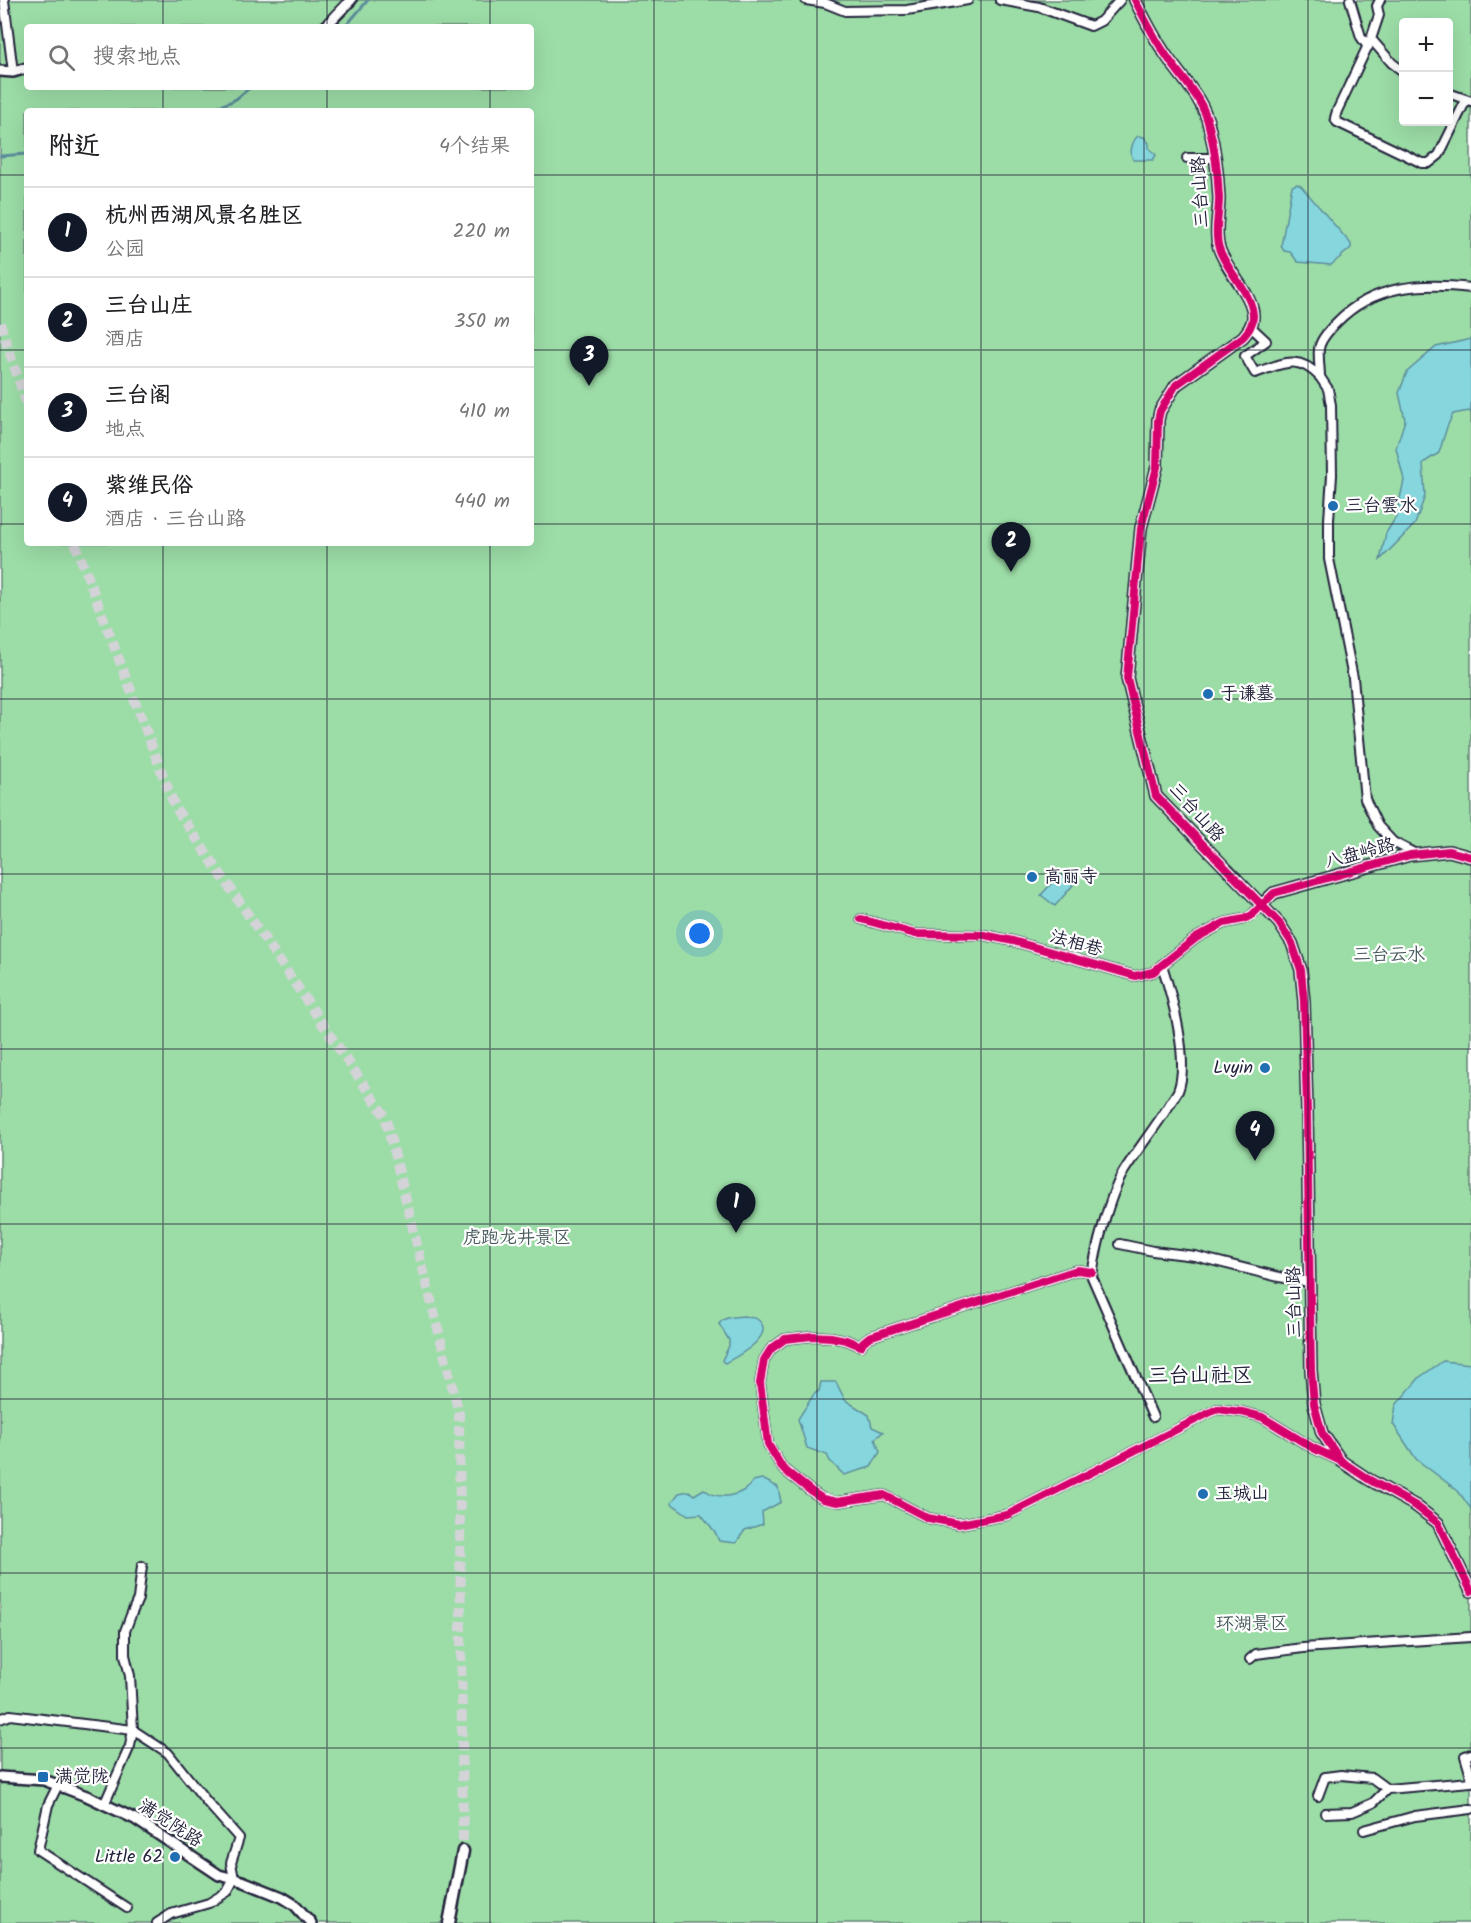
<!DOCTYPE html>
<html lang="zh">
<meta charset="utf-8">
<style>
:root{--surface:#fff;--page:#f6f6f6;--text:#202124;--muted:#757577;--line:#e0e0e0;--accent:#111827}
body{margin:0;font-family:Kalam,"LXGW WenKai TC",sans-serif;background:var(--page);color:var(--text)}
.controls{position:absolute;right:18px;top:18px;display:grid;overflow:hidden;border-radius:6px;box-shadow:0 6px 24px #0002}
.controls button{width:54px;height:54px;display:grid;place-items:center;padding:0;border:0;border-bottom:2px solid var(--line);background:var(--surface);color:var(--text);font:30px sans-serif}
.you{position:absolute;left:700px;top:934px;width:21px;height:21px;margin:-15px;border:4px solid #fff;border-radius:50%;background:#1a73e8;box-shadow:0 0 0 9px #1a73e833}
.badge{display:grid;place-items:center;width:39px;height:39px;border-radius:50%;background:var(--accent);color:#fff;font-size:20px;font-weight:700}
.pin{position:absolute;translate:-50% -50px;filter:drop-shadow(0 2px 3px #0008)}
.pin::after{content:'';position:absolute;top:32px;width:21px;height:18px;background:inherit;clip-path:polygon(0 0,100% 0,50% 100%)}
.list{margin:0;padding:0;list-style:none}
h2{display:flex;justify-content:space-between;align-items:center;height:78px;margin:0;padding:0 24px;font-size:26px}
h2 small{font-size:20px;font-weight:400;color:var(--muted)}
.list li{display:grid;grid-template-columns:39px 1fr auto;gap:18px;align-items:center;box-sizing:border-box;height:90px;padding:0 24px;border-top:2px solid var(--line)}
.list b{display:block;font-size:22px;white-space:nowrap}
.list p{margin:0;font-size:20px;white-space:nowrap;color:var(--muted)}
.list em{font-size:20px;font-style:normal;color:var(--muted)}
.icon{flex:none;width:33px;height:33px;fill:none;stroke:currentColor;stroke-width:2;stroke-linecap:round;stroke-linejoin:round}
.map{position:relative;flex:none;width:1471px;height:1923px;overflow:hidden}
.search{position:absolute;background:var(--surface);box-shadow:0 6px 24px #0002;left:24px;top:24px;width:510px;height:66px;display:flex;align-items:center;gap:15px;box-sizing:border-box;padding:0 21px;border-radius:6px;color:var(--muted);font-size:22px}
.panel{position:absolute;background:var(--surface);box-shadow:0 6px 24px #0002;left:24px;top:108px;width:510px;height:438px;border-radius:6px}
.map>svg:first-child{display:block}
.green{fill:#9cdda7;stroke:#5f8071;stroke-width:1.5;fill-rule:evenodd}
.water{fill:#85d6dd;stroke:#5d8e9c;stroke-width:1.5}
.lines{fill:none;stroke-linecap:round;stroke-linejoin:round}
.stream{stroke:#5d8e9c;stroke-width:3}
.secondary-tunnel{stroke:#d3d3d8;stroke-width:10;stroke-dasharray:10 5;stroke-linecap:butt}
.minor-casing{stroke:#22223b;stroke-width:12}
.tertiary-casing{stroke:#22223b;stroke-width:14}
.secondary-casing{stroke:#22223b;stroke-width:15}
.minor{stroke:#fff;stroke-width:8}
.tertiary{stroke:#fff;stroke-width:9}
.secondary{stroke:#fff;stroke-width:10}
.cycleway-casing{stroke:#fff;stroke-width:11}
.cycleway{stroke:#d6006c;stroke-width:8}
.grid{fill:none;stroke:#22223b;stroke-width:1.5;stroke-opacity:0.55}
.poi-dot{fill:#1f6fb2;stroke:#fff;stroke-width:2}
.labels{text-anchor:middle;dominant-baseline:central;stroke-width:4.5;stroke-linejoin:round;paint-order:stroke}
.street-label{font-size:18px;fill:#22223b;stroke:#fff}
.poi-label{font-size:18px;fill:#22223b;stroke:#fff;text-anchor:start}
.park-label{font-size:18px;fill:#475a5b;stroke:#fff}
.quarter-label{font-size:21px;fill:#22223b;stroke:#fff}
</style>
<div class="map">
<svg width="1471" height="1923" viewBox="0 0 1471 1923">
<rect width="100%" height="100%" fill="#fff"/>
<filter id="ink" filterUnits="userSpaceOnUse"><feTurbulence type="fractalNoise" baseFrequency=".0167" numOctaves="2"/><feDisplacementMap in="SourceGraphic" scale="12" xChannelSelector="R" yChannelSelector="G"/><feConvolveMatrix kernelMatrix="1 2 1 2 8 2 1 2 1" color-interpolation-filters="sRGB"/></filter>
<g filter="url(#ink)">
<path class="green" d="M0,0H1471V1923H0ZM1404,22H1448V122H1404ZM27,27H531V87H27ZM27,111H531V543H27Z"/>
<g class="water">
<path d="M1138,136L1144,137L1149,143V148L1156,155L1153,160H1133C1129,153 1132,141 1138,136Z"/>
<path d="M1297,184L1301,186L1351,244V248L1331,265L1298,262L1290,252L1284,251L1281,246L1292,186Z"/>
<path d="M1471,339V413L1469,411L1453,414L1447,427L1439,453L1423,463L1425,496L1415,524L1380,560L1386,533L1396,517L1404,480L1396,448L1405,420L1399,393L1407,372L1436,347Z"/>
<path d="M1060,874L1073,885L1055,906L1041,895Z"/>
<path d="M744,1316C748,1318 754,1317 757,1319C779,1335 736,1357 725,1363L723,1362L722,1360L729,1346V1340L719,1324C724,1316 735,1317 744,1316Z"/>
<path d="M1443,1361L1471,1364V1509L1458,1491L1416,1459L1393,1424L1396,1405L1420,1377Z"/>
<path d="M821,1382H836L845,1400L869,1415L872,1427L883,1432L875,1439L880,1452L871,1467L844,1475L830,1461L827,1455L807,1448L798,1419L814,1394L819,1391Z"/>
<path d="M762,1479L778,1487L781,1502L762,1512L763,1524L745,1530L736,1543L719,1541L715,1532L701,1514L688,1515L671,1503L679,1493L689,1491L694,1495L704,1489C718,1501 743,1497 753,1481Z"/>
</g>
<g class="lines">
<g class="stream">
<path d="M345,27L368,0"/>
<path d="M196,111C208,108 226,106 236,99C243,94 244,91 252,87"/>
<path d="M0,156L27,154"/>
</g>
<g class="secondary-tunnel">
<path d="M0,323L27,405"/>
<path d="M75,543L175,807L385,1116L459,1413L463,1851"/>
</g>
<g class="minor-casing">
<g id="minor">
<path d="M4,0L13,72"/>
<path d="M806,0L825,3L845,11L907,10L968,0"/>
<path d="M1000,0L1039,7L1091,26L1101,21L1120,0"/>
<path d="M1350,0L1361,37L1368,47"/>
<path d="M1380,0L1377,6L1379,15L1371,39L1392,63L1404,72"/>
<path d="M1371,39L1337,111L1335,118L1337,122L1422,163H1429L1439,155L1466,100"/>
<path d="M1448,93L1471,101"/>
<path d="M1187,158H1215"/>
<path d="M1251,327L1266,341L1245,356L1255,373C1282,364 1297,353 1320,377C1320,368 1318,358 1319,349C1320,340 1331,328 1337,322C1373,285 1421,282 1471,288"/>
<path d="M1320,377L1328,389L1331,405L1332,475L1329,520V559L1353,678L1365,799L1378,826L1393,842L1416,854"/>
<path d="M861,919L915,934L984,935L1013,941L1135,976L1153,972L1196,938L1224,923L1244,919L1252,915L1262,904"/>
<path d="M1120,1244L1153,1251L1195,1256L1279,1277L1310,1282"/>
<path d="M1092,1272L1077,1270L869,1337L863,1342L861,1346L846,1340L831,1337L812,1336L785,1339L771,1349L764,1360L760,1383L768,1444L783,1469L811,1491L823,1499L837,1502L884,1495L928,1518L959,1524L1007,1515L1217,1409L1242,1412L1262,1417L1313,1448L1341,1461"/>
<path d="M1153,1417L1092,1277C1095,1250 1110,1194 1124,1171C1138,1149 1154,1129 1168,1107C1171,1102 1175,1096 1178,1091C1190,1061 1172,996 1162,965"/>
<path d="M1250,1659L1256,1654L1303,1648L1471,1637"/>
<path d="M0,1719L10,1715L133,1730L168,1753L207,1802L239,1838L231,1863L234,1879L227,1892L209,1903L171,1914L157,1923"/>
<path d="M1471,1754L1465,1756L1471,1776"/>
<path d="M58,1785L48,1805L38,1850L127,1908"/>
<path d="M1318,1796L1325,1777L1341,1775L1372,1778L1387,1789"/>
<path d="M104,1805L130,1746L133,1730L130,1676L125,1655V1631L131,1615L138,1599L142,1566"/>
<path d="M1325,1813L1352,1812L1373,1803L1387,1789L1471,1782"/>
<path d="M1364,1830L1415,1816L1471,1809"/>
</g>
</g>
<g class="tertiary-casing">
<g id="tertiary">
<path d="M1135,0C1144,18 1153,36 1164,52C1179,76 1203,97 1209,126C1215,149 1218,174 1219,198C1219,214 1214,233 1219,248C1226,271 1254,295 1253,317C1253,325 1248,331 1243,337L1176,385L1160,411L1158,420L1157,467L1141,528L1127,678L1156,796L1279,923L1292,943L1301,970L1304,1002L1307,1111L1311,1370L1314,1404L1322,1433L1341,1461L1368,1479L1416,1506L1438,1523L1471,1591"/>
<path d="M325,27L351,0"/>
<path d="M0,71L13,72L27,68"/>
<path d="M1262,904L1274,893L1410,855L1449,851L1471,857"/>
<path d="M0,1777L44,1780L89,1797L135,1819L219,1875L242,1881L282,1897L295,1905L311,1923"/>
</g>
</g>
<g class="secondary-casing">
<path id="secondary" d="M449,1923L463,1851"/>
</g>
<use href="#minor" class="minor"/>
<use href="#tertiary" class="tertiary"/>
<use href="#secondary" class="secondary"/>
<g class="cycleway-casing">
<g id="cycleway">
<path d="M1135,0C1144,18 1153,36 1164,52C1179,76 1203,97 1209,126C1215,149 1218,174 1219,198C1219,214 1214,233 1219,248C1226,271 1254,295 1253,317C1253,325 1248,331 1243,337L1176,385L1160,411L1158,420L1157,467L1141,528L1127,678L1156,796L1279,923L1292,943L1301,970L1304,1002L1307,1111L1311,1370L1314,1404L1322,1433L1341,1461L1368,1479L1416,1506L1438,1523L1471,1591"/>
<path d="M861,919L915,934L984,935L1013,941L1135,976L1153,972L1196,938L1224,923L1244,919L1252,915L1274,893L1410,855L1449,851L1471,857"/>
<path d="M1092,1272L1077,1270L869,1337L863,1342L861,1346L846,1340L831,1337L812,1336L785,1339L771,1349L764,1360L760,1383L768,1444L783,1469L811,1491L823,1499L837,1502L884,1495L928,1518L959,1524L1007,1515L1217,1409L1242,1412L1262,1417L1313,1448L1341,1461"/>
</g>
</g>
<use href="#cycleway" class="cycleway"/>
</g>
</g>
<path class="grid" d="M163,0V27M327,0V27M490,0V27M654,0V1923M817,0V1923M981,0V1923M1144,0V1923M1308,0V1923M163,87V111M327,87V111M490,87V111M0,175H27M531,175H1471M0,350H27M531,350H1471M0,524H27M531,524H1471M163,543V1923M327,543V1923M490,543V1923M0,699H1471M0,874H1471M0,1049H1471M0,1224H1471M0,1399H1471M0,1573H1471M0,1748H1471"/>
<g class="poi-dot">
<circle cx="1333" cy="506" r="6"/>
<circle cx="1208" cy="694" r="6"/>
<circle cx="1032" cy="877" r="6"/>
<circle cx="1265" cy="1068" r="6"/>
<circle cx="1203" cy="1494" r="6"/>
<rect x="37" y="1771" width="12" height="12" rx="3"/>
<circle cx="175" cy="1857" r="6"/>
</g>
<g class="labels">
<g class="street-label">
<text transform="translate(1201 192) rotate(-93)">三台山路</text>
<text transform="translate(1196 813) rotate(48)">三台山路</text>
<text transform="translate(1360 854) rotate(-15)">八盘岭路</text>
<text transform="translate(1076 944) rotate(16)">法相巷</text>
<text transform="translate(1295 1302) rotate(-91)">三台山路</text>
<text transform="translate(170 1824) rotate(33)">满觉陇路</text>
</g>
<g class="poi-label">
<text x="1345" y="506">三台雲水</text>
<text x="1220" y="694">于谦墓</text>
<text x="1044" y="877">高丽寺</text>
<text x="1253" y="1068" text-anchor="end">Lvyin</text>
<text x="1215" y="1494">玉城山</text>
<text x="55" y="1777">满觉陇</text>
<text x="163" y="1857" text-anchor="end">Little 62</text>
</g>
<g class="park-label">
<text x="1389" y="955">三台云水</text>
<text x="517" y="1238">虎跑龙井景区</text>
<text x="1252" y="1624">环湖景区</text>
</g>
<g class="quarter-label">
<text x="1200" y="1376">三台山社区</text>
</g>
</g>
</svg>
<div class="controls">
<button>+</button>
<button>−</button>
</div>
<div class="you"></div>
<div class="pin badge" style="left:736px;top:1233px">1</div>
<div class="pin badge" style="left:1011px;top:572px">2</div>
<div class="pin badge" style="left:589px;top:386px">3</div>
<div class="pin badge" style="left:1255px;top:1161px">4</div>
<div class="search"><svg class="icon" aria-label="search" viewBox="0 0 24 24"><circle cx="10" cy="10" r="6"/><path d="M15 15l6 6"/></svg>搜索地点</div>
<section class="panel">
<h2>附近<small>4个结果</small></h2>
<ul class="list">
<li><span class="badge">1</span><div><b>杭州西湖风景名胜区</b><p>公园</p></div><em>220 m</em></li>
<li><span class="badge">2</span><div><b>三台山庄</b><p>酒店</p></div><em>350 m</em></li>
<li><span class="badge">3</span><div><b>三台阁</b><p>地点</p></div><em>410 m</em></li>
<li><span class="badge">4</span><div><b>紫维民俗</b><p>酒店 · 三台山路</p></div><em>440 m</em></li>
</ul>
</section>
</div>
